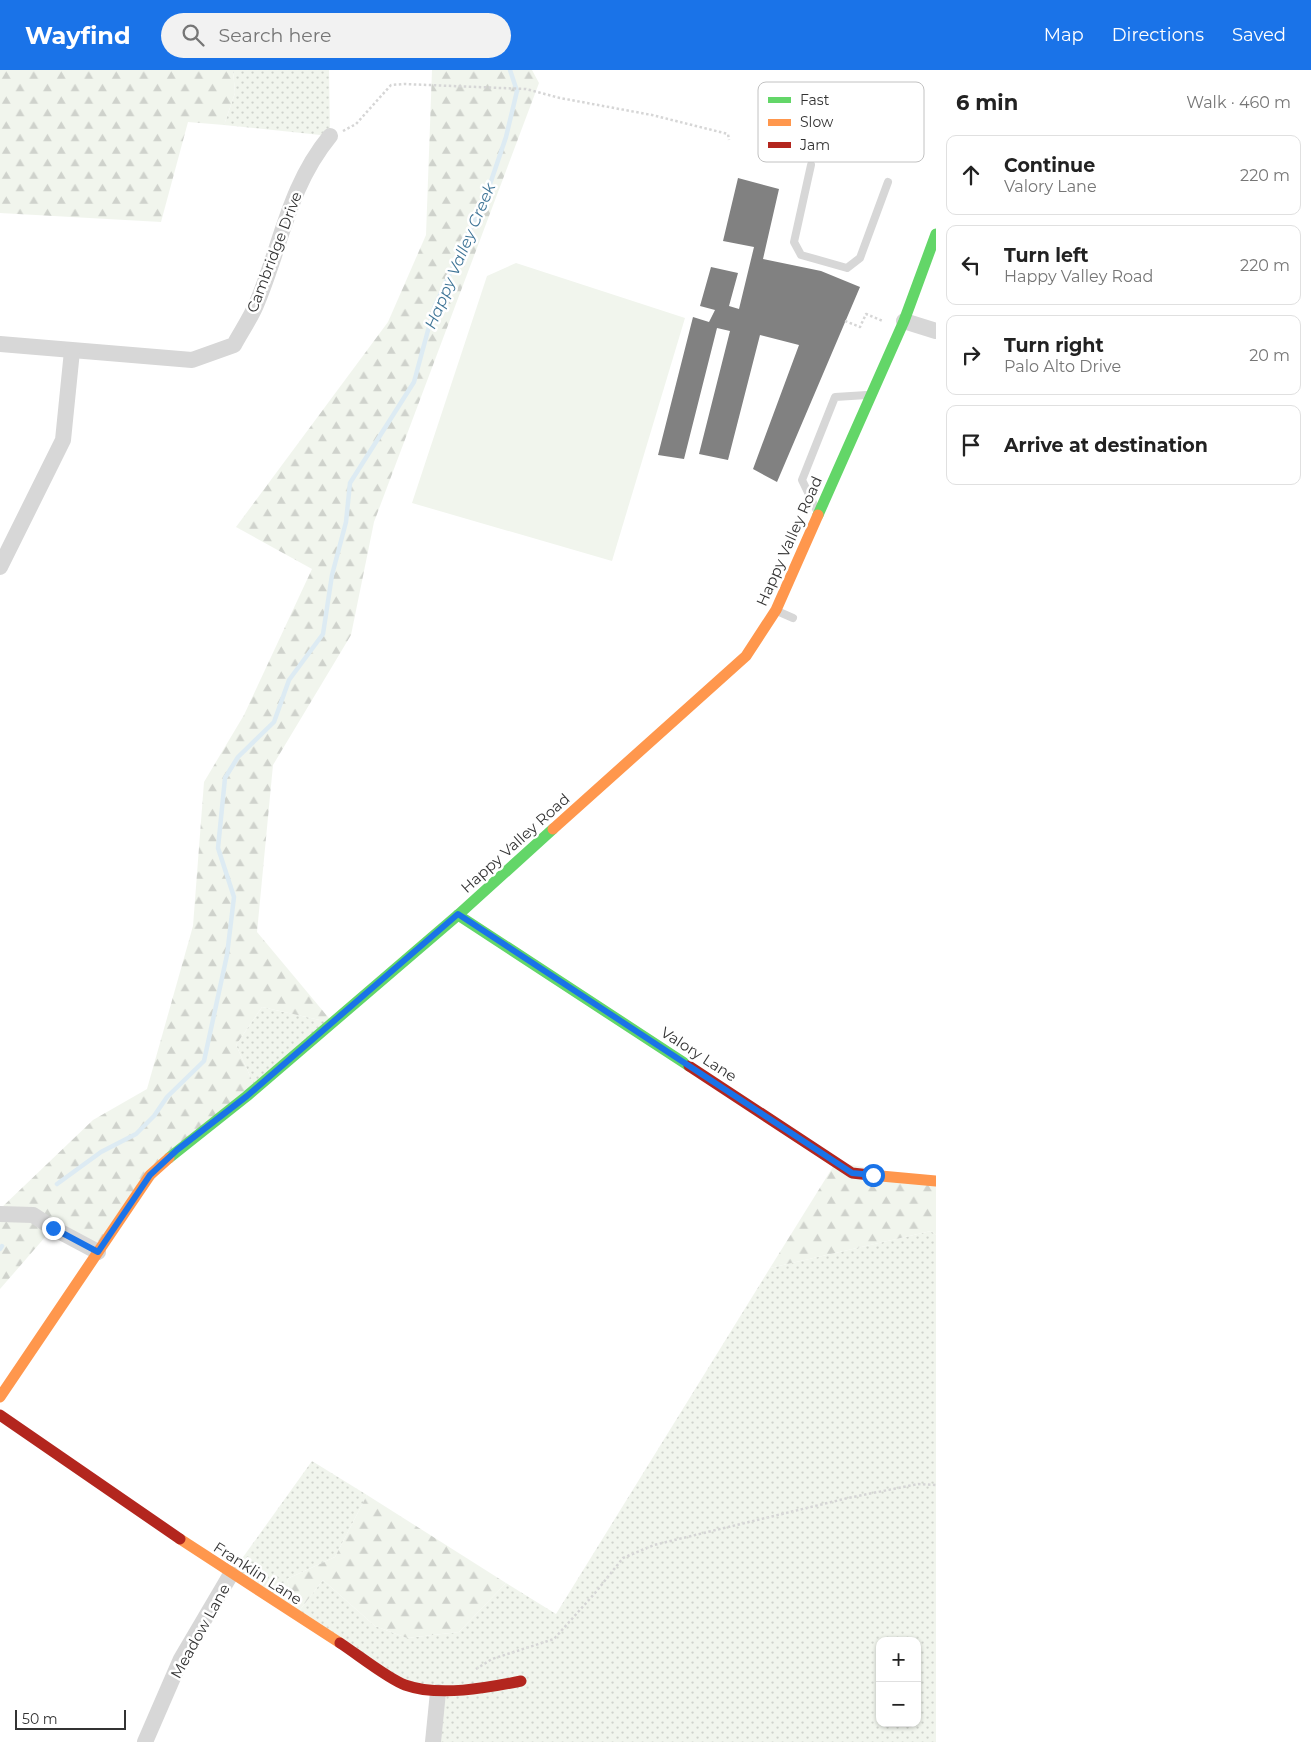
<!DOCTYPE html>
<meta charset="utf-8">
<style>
:root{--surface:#fff;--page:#f2f2f2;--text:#222;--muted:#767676;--line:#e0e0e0;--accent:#1a73e8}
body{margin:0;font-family:Montserrat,sans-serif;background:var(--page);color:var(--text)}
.controls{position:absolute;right:15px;bottom:15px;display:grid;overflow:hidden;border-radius:10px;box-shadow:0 1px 4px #0004}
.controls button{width:45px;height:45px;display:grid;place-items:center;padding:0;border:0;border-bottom:1px solid var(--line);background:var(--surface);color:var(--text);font:25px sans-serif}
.scale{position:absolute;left:15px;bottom:12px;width:111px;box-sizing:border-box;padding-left:5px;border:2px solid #333;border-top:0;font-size:14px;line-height:18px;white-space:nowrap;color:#333;-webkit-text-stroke:4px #fff;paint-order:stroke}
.stop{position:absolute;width:15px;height:15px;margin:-11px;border:4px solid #1a73e8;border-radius:50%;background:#fff}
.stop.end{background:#1a73e8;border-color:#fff;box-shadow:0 1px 5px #0008}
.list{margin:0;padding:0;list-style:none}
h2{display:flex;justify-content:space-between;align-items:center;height:65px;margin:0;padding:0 20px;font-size:21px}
h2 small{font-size:16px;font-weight:400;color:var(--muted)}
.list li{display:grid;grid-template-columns:32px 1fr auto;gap:15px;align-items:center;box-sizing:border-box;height:80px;margin:0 10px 10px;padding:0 10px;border:1px solid var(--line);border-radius:10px}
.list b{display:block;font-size:19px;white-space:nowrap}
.list p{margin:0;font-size:16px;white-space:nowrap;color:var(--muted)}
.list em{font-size:16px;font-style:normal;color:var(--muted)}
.icon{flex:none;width:28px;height:28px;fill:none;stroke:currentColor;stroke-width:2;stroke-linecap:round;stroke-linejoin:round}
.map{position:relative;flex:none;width:936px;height:1672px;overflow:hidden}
header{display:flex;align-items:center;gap:30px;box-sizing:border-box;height:70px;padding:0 25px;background:var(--accent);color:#fff}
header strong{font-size:24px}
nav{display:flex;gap:28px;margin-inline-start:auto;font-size:18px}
.search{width:350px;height:45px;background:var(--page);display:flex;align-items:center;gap:12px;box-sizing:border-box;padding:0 18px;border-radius:28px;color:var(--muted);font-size:19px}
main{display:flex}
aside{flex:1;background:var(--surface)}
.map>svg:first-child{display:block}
.green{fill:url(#green-dots);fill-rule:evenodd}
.forest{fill:url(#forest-firs)}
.pitch{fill:#f1f5ed}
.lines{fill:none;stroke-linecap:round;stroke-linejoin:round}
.stream{stroke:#ddebf3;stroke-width:4.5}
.building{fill:#818181}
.path{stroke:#d6d6d6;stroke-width:2.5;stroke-dasharray:2.5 2.5;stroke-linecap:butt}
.lane{stroke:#d7d7d7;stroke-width:8}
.street{stroke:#d7d7d7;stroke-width:16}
.fast{stroke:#63d668;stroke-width:11}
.slow{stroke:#ff974d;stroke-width:11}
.jam{stroke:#b3261e;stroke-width:11}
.route{stroke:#1a73e8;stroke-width:6}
.labels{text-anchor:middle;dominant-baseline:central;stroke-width:5;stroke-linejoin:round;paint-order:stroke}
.street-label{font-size:15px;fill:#333;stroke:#fff}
.water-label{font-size:16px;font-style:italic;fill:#3f7597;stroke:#fff}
.key{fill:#fff;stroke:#c2c2c2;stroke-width:1}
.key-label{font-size:14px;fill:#333}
</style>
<header>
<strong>Wayfind</strong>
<div class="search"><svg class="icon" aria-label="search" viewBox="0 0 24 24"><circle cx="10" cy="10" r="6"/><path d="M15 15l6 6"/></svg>Search here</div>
<nav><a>Map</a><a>Directions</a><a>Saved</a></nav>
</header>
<main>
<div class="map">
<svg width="936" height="1672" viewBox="0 0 936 1672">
<defs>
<pattern id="green-dots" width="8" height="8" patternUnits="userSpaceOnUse" patternTransform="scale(1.25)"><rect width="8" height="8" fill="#f1f5ed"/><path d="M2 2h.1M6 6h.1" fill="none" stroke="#cfd2cc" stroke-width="1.8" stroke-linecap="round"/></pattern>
<pattern id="forest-firs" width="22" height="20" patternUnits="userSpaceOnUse" patternTransform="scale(1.25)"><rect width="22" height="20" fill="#f1f5ed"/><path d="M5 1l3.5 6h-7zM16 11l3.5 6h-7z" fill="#cfd2cc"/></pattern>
</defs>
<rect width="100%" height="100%" fill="#fff"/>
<g class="green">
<path d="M233,0H329L330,66L224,55L235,23Z"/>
<path d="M262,937L333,953L256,1019L236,975Z"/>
<path d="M931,1161L936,1165V1672H433L438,1622L405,1615L231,1504L312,1391L367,1425L335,1487L287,1509L296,1545L323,1510L375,1556L407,1568L459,1562L506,1513L556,1544L770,1198ZM880,1571H917V1653H880Z"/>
</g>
<g class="forest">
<path d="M0,0H233L235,23L224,55L188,52L161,152L0,143Z"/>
<path d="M432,0H532L539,13L374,452L351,565L273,695L257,862L333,953L262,937L236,975L256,1019L177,1080L98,1182L53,1158L0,1219V1139L93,1050L147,1019L193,856L204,712L244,645L312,499L236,457L388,252L426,165Z"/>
<path d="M836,1092L936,1111V1165L931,1161L770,1198Z"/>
<path d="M367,1425L506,1513L459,1562L407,1568L375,1556L323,1510L296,1545L287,1509L335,1487Z"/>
</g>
<path class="pitch" d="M516,193L685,248L612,491L412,433L487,206Z"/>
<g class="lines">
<g class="stream">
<path d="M57,1114L101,1082L136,1064L154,1046L167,1027L204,991L227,885L234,827L218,778L225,708L238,687L274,652L289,610L323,564L332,505L346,452L350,413L414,312L434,238L487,123L506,67L517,21L510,0"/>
<path d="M0,1179L2,1176"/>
</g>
</g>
<path class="building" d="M738,108L779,119L763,189L821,201L860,217L777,412L753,399L799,275L760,265L728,390L699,384L730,261L717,258L684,389L658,385L693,247L709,252L715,240L700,236L711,197L738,203L729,236L739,239L754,177L723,171Z"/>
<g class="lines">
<g class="path">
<path d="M343,61L356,54L391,15L404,14L526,19L560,28L652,45L728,64L729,70"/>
<path d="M845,251L860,257L866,244L883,251"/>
<path d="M476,1599L492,1589L554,1569L595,1523L623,1488L654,1475L848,1428L918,1414L936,1415"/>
</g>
<g class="lane">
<path d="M811,95L794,172L801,185L847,198L860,188L888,112"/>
<path d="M816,439L802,410L835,327L867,325"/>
<path d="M777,541L793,548"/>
</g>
<g class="street">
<path d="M904,251L936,261"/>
<path d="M0,274L192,290L234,275C241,262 250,249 256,235C281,177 288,117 330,66"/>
<path d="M0,497L63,370L72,281"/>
<path d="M0,1144L33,1145L53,1158L98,1182"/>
<path d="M145,1672L181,1589L231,1504"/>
<path d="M433,1672L438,1622"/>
</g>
<g class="fast">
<path d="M818,445L904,251L936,164"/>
<path d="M458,845L689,996"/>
<path d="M169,1088L247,1026L458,845L553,759"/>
</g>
<g class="slow">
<path d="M553,759L746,586L776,540L818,445"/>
<path d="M870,1105L936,1111"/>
<path d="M0,1327L150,1105L169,1088"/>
<path d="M180,1469L340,1573"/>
</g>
<g class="jam">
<path d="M689,996L852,1103L870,1105"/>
<path d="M0,1345L180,1469"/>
<path d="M340,1573C357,1584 388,1609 405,1615C439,1627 487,1618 521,1611"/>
</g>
</g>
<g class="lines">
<path class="route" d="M53,1158L98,1182L150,1105L177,1080L247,1026L458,844L852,1103L873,1105"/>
</g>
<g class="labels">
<g class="street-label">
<text transform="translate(274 182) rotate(-69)">Cambridge Drive</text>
<text transform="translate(789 471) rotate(-66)">Happy Valley Road</text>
<text transform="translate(515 773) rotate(-42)">Happy Valley Road</text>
<text transform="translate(699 984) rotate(33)">Valory Lane</text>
<text transform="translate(258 1503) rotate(33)">Franklin Lane</text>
<text transform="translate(200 1561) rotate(-61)">Meadow Lane</text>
</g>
<g class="water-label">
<text transform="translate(460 186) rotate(-67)">Happy Valley Creek</text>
</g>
</g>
<rect x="758" y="12" width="166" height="80" rx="8" class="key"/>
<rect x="768" y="27" width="23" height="6" fill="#63d668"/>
<rect x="768" y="49" width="23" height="7" fill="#ff974d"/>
<rect x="768" y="72" width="23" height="6" fill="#b3261e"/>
<g class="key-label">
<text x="800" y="35">Fast</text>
<text x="800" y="57">Slow</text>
<text x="800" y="80">Jam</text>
</g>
</svg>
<div class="controls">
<button>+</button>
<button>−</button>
</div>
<div class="scale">50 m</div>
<div class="stop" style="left:873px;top:1105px"></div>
<div class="stop end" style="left:53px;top:1158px"></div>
</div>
<aside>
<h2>6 min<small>Walk · 460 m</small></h2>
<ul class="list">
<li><svg class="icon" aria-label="ahead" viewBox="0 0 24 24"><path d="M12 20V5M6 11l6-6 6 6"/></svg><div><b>Continue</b><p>Valory Lane</p></div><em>220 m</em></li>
<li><svg class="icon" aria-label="left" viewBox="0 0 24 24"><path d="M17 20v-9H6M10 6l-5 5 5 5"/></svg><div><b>Turn left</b><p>Happy Valley Road</p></div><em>220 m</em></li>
<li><svg class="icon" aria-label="right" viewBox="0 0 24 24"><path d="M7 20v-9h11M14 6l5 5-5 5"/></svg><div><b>Turn right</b><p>Palo Alto Drive</p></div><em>20 m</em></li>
<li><svg class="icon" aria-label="arrive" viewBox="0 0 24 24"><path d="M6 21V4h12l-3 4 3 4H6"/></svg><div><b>Arrive at destination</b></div></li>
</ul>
</aside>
</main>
